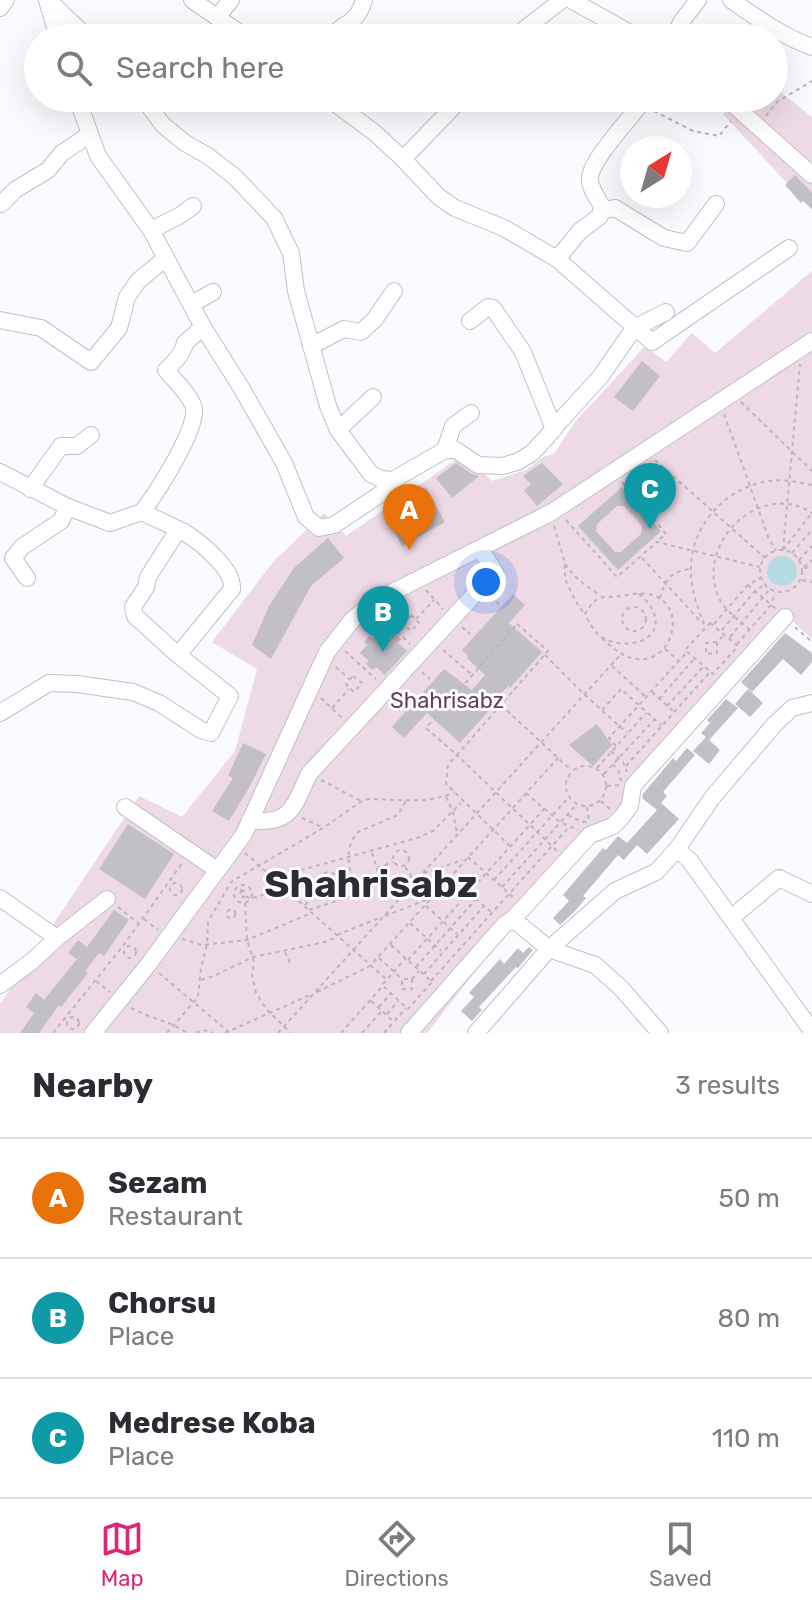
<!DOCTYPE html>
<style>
:root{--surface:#fff;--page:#f2f2f3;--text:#2b2b33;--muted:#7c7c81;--line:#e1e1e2;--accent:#db2777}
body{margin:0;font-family:Rubik,sans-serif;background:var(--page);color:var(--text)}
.compass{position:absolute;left:620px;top:136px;width:72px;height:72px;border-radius:50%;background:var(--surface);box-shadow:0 8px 32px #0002;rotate:37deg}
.you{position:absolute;left:486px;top:582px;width:28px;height:28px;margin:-20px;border:6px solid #fff;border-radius:50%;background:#1a73e8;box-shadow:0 0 0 12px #1a73e833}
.badge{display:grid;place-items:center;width:52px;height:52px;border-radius:50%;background:var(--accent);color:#fff;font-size:26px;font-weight:700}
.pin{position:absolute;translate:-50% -66px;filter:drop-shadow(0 2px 4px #0008)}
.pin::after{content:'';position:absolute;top:42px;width:28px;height:24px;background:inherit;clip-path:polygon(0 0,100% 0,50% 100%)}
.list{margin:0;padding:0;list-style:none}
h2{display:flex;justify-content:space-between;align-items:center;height:104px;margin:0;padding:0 32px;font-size:34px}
h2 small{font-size:26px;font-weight:400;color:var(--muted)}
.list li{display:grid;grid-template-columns:52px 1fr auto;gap:24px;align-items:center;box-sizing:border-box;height:120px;padding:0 32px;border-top:2px solid var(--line)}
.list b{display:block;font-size:30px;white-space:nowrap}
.list p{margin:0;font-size:26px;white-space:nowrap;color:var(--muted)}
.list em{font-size:26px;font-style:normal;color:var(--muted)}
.icon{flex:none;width:44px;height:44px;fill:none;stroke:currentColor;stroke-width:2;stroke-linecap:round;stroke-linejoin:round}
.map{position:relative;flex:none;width:812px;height:1033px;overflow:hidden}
.search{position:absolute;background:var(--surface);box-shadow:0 8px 32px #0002;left:24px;right:24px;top:24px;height:88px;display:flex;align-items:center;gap:20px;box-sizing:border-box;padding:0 28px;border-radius:44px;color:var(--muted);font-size:30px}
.sheet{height:464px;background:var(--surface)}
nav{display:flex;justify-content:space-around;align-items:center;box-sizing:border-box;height:112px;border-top:2px solid var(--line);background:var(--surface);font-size:22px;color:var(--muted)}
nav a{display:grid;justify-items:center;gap:4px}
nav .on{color:var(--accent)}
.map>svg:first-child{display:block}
.green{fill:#eed9e7}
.water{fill:#b6dbe4}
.building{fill:#c2bfc6;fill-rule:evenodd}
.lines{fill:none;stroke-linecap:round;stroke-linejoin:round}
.minor-casing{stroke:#bfc1c9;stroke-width:18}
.path{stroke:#b7b8bb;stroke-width:2;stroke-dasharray:4 4;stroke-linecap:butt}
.minor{stroke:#fff;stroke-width:16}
.labels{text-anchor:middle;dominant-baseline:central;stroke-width:6;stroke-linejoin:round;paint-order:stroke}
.park-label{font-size:22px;fill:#663f5c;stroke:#fff}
.town-label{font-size:38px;font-weight:bold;fill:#2b2d33;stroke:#fff}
</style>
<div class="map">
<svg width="812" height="1033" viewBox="0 0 812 1033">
<rect width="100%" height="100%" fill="#fafbfe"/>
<g class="green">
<path d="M774,87L812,117V210L723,114L735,98H774Z"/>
<path d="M812,271V639L785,614L625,808L520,915L427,1033H0V1004L139,796L182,817L235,751L257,669L212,642L273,562L324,513L346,536L464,454L492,481L526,470L543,457L554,454L574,423L645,346L666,362L692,333L715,353Z"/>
</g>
<circle class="water" cx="782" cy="571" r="15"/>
<g class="building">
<path d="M795,175L812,193V209L803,201L801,203L785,185Z"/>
<path d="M642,361L660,376L633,411L614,397Z"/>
<path d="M456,463L472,474L479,476L452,498L436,478Z"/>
<path d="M542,463L563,484L537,506L524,490L531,484L523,476Z"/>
<path d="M622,487L661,531L618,570L578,526ZM617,506H624L642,526L641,534L621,552H615L596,531L597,524Z"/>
<path d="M426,488L445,522L402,546L383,512Z"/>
<path d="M328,538L344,558L311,586L271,659L252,645L269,606L294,568Z"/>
<path d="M513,594L525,605L509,623L542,652L510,688L508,686L491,705L493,706L460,743L427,713L404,738L392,727L444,669L472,690L485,675L467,658L468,656L462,650Z"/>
<path d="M382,628L391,636L395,633L401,639L398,643L407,651L385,675L376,667L372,670L366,664L369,661L360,653L367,645L364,642L370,635L373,638Z"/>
<path d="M785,633L812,653V662L801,675L783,659L752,692L741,682Z"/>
<path d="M748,689L763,703L750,717L735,704Z"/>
<path d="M726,699L738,708L709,740L720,750L709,764L693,751L706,737L701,733L710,723L707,720Z"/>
<path d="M597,724L612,745L593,766L569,745Z"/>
<path d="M243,743L266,754L250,786L229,821L212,811L233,778L228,776Z"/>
<path d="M687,748L695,755L663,792L667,796L661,803L679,819L647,854L637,845L624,860L618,855L583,896L586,898L575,911L560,925L553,918L569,901L563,895L603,848L606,850L618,836L627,843L657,810L642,798L643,794L673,758L676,761Z"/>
<path d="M128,824L174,854L145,899L99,869Z"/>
<path d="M114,910L129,920L104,956L99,953L85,971L88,973L61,1007L59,1005L39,1033H20L34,1013L26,1007L36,993L44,1000L77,959L68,953L78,940L87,947Z"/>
<path d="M529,947L533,950L518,968L516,967L479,1007L482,1010L472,1021L461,1011L474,997L469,993L500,959L504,964L518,948L523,953Z"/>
</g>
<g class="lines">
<g class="minor-casing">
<g id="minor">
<path d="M47,0L58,38"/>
<path d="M48,0L88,38"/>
<path d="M192,0L247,38"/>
<path d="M571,0L639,38"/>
<path d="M731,0C757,18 782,36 812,47"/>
<path d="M0,8L6,0"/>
<path d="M218,16L231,0"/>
<path d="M331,38C344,20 356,27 364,0"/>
<path d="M513,38L562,0"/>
<path d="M673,38L682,21L698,0"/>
<path d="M77,98L98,156L151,230L203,327L242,389L284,463L306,517L319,528L334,525L391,487L393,480L381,479L371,474L338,430L328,406L296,291L291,253L274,218L235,177L208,156L185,143L163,125L143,98"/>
<path d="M328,98L375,133L403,159L439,197L455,208L504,228L557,259L652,342L789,248"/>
<path d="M727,99L812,175"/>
<path d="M403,159L462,98"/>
<path d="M1,204L15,190L48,170L62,153L89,135"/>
<path d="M601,211L615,208L664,238L687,243L716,204"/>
<path d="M151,230L179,216L193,206"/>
<path d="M557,259L580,231L600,216L602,206C597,198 589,187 590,177C592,158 633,116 645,98"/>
<path d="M191,304L213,292"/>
<path d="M0,320L41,328L91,362L119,328L127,297L138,281L166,258"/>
<path d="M470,321L488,307L493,308L523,352L554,429"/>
<path d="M311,346L344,329L361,332L375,319L394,291"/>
<path d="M338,430L373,397"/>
<path d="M445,450L453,426L471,413"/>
<path d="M0,472L68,507L110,523L142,512C156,519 170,525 184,532C200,542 234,569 232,589L178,655L230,696L211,733L201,730L159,703L133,692L77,684L49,683L0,713"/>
<path d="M393,480L445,450H456L478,465L502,466L517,462L532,453L546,438L561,420L601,376L634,328L666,312"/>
<path d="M30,489L61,446H77L91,435"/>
<path d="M142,512C155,495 202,424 193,405C188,392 174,380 166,370C174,362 183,354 185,343L203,327"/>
<path d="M178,530L148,577L146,587L133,607L135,616L178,655"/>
<path d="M27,578L13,558L22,547L61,521L68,507"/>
<path d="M125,807L217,870"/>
<path d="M250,820C292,826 294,805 309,774L495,572L480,549"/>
<path d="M677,849L690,861L812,1031"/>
<path d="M0,898L57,938L32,961L0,985"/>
<path d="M731,918L779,878L812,894"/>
<path d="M513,919L590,835L613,826L621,818L630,806L633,786L785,617"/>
<path d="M57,938L107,899"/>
<path d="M93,1033L148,965L244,834L327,652L353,619L373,603L389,594L552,512L812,341"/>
<path d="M409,1033L504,925L513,919L549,949L595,965L621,988L660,1033"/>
<path d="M476,1033L549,949L615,891L656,872L677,849L712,798L774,725L792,708L812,703"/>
</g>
</g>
<g class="path">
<path d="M654,111L693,131L719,136L731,121"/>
<path d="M766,116L777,102L812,81"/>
<path d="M741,402L812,471"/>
<path d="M724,414L769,539L776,550"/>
<path d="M655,460L765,558"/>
<path d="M622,482L666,534L659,540"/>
<path d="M566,520L617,577L657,542L760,567"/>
<path d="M554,526L565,563V579L576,602L584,613"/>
<circle cx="781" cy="571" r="21"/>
<path d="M783,550L800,364"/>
<path d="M783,550L811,514"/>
<path d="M792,553L812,530"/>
<path d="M642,558L702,623"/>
<path d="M799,560L812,546"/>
<path d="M565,564C575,578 587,587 601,596"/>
<path d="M804,567L812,560"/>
<path d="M804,568L812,567"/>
<path d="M802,580L812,582"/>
<path d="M748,585L776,609"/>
<path d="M426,590L443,609"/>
<path d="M490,597L499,604"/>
<path d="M660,598C665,580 670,572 689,569"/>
<path d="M393,606L406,618"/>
<circle cx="634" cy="619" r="12"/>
<path d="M380,615L410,644"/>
<path d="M411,615L419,623L411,631L403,623Z"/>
<path d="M416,619L434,600"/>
<path d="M710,623L738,646L713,674L685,650Z"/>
<path d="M517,624L548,651L457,755L426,728Z"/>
<path d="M704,624C697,607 691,589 691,570C690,526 726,487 769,481C784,479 798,482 812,485"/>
<path d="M714,624L748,585L760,578"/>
<path d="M462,627L470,634"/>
<path d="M795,627L812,642"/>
<path d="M722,630L755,591L764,585"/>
<path d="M750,630C739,620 725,611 719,598C694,544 760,479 812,513"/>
<path d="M730,637L769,590"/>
<path d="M602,638C670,709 708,578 627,595C603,600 599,590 585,614C589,623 596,635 605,639C625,649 664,643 654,613C651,605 644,598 638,593"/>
<path d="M717,642V653L706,654V643L717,642L724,635"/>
<path d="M737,644L771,605L775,593"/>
<path d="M665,649L678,660"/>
<path d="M443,650L471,674"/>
<path d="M345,651L376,679"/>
<path d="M545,655L585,695L627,733"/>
<path d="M612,666L646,697"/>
<path d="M336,667L349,679"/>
<path d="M422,672L430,679"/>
<path d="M353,676L362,683L354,692L346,684Z"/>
<path d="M652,692L674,712"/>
<path d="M321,698L342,718"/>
<path d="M659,699L694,659"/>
<path d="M392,704L400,711"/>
<path d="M501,705L571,770"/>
<path d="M667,706L703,667"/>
<path d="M332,708L349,689"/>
<path d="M602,710L621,689L661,725"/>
<path d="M616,746L609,738L686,653"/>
<path d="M611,751L623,762L627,772"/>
<path d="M613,764L619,772L621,781"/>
<path d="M626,766L710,672"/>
<circle cx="586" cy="786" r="20"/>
<path d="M597,768L646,713"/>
<path d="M604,774L654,720"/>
<path d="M321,780L361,801"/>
<path d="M607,786L620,785"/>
<path d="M526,793L560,822L578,830"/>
<path d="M446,797L453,812L457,833"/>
<path d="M601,801L611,810"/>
<path d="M587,807L589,821"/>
<path d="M568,815L582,822H588"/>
<path d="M302,818L322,827"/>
<path d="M510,846L446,784L448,765L457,755L557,851"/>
<circle cx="401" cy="858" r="8"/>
<path d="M245,853L387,980"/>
<path d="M372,853L382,885"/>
<path d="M468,857L514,898"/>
<path d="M405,867L415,881"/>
<path d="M377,868L393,862"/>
<circle cx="329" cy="880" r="8"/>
<path d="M424,873L463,860"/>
<path d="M452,877L492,913"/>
<path d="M494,880L568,798"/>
<circle cx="176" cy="889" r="6"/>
<circle cx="243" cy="894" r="9"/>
<path d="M502,887L576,805"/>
<path d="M241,890L245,892L244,897L240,896Z"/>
<path d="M357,894C351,873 341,851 358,832L398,815L406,801"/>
<path d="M246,896L250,899L265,894L294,872L417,838L433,831L461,803"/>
<path d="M245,903L247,940L254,962L252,975L256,993L267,1010L291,1033"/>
<path d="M305,905L322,886"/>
<path d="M426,906L457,934"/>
<path d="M118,907L138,923"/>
<circle cx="231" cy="914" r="4.5"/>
<path d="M309,910L411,877"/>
<path d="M385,916L428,899"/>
<path d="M144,919L158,930"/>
<path d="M410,923L441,951"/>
<path d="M337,935L379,918"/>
<path d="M182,939L202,945L247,940L309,914"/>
<path d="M391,945L432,982L408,1009L382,985L406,958"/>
<circle cx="130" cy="952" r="6"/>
<path d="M285,952L290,963"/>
<path d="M379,958L401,978"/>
<path d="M408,960L545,808"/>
<path d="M416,967L476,899"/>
<path d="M159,973L230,1033"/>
<path d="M424,974L484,906"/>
<path d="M412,979V989H402V979H412L419,971"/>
<path d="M201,980L216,975L253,957L325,942L335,938"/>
<path d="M96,981L110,992"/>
<path d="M431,981L569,827"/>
<path d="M317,992L370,966L558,758"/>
<path d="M371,1001L393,1021"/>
<path d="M379,1007L390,994"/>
<path d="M131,1008C150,1018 170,1021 187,1033"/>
<path d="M387,1014L398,1001"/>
<circle cx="73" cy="1023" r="6"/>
<path d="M53,1033L123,946L183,862"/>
<path d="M167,1033L198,997L201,968L207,944L208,922L231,882L323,828L362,801L368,799C395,799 430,805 454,792"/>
<path d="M196,1033L203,1030L214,1033"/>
<path d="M225,1033L312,994"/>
<path d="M278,1033L621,654"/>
<path d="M341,1033L382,987"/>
<path d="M362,1033L381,1012"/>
<path d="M384,1033L406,1008"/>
</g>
<use href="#minor" class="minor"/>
</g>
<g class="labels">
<g class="park-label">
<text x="447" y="700">Shahrisabz</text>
</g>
<g class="town-label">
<text x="371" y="884">Shahrisabz</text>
</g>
</g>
</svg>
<svg class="compass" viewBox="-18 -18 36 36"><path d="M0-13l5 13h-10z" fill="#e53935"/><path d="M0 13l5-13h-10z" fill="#7c7c81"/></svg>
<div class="you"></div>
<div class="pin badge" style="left:409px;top:550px;background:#e8710a">A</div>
<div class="pin badge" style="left:383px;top:652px;background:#0f9aa8">B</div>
<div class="pin badge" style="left:650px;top:529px;background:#0f9aa8">C</div>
<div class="search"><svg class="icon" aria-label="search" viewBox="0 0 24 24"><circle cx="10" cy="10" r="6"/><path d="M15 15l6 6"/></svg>Search here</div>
</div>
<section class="sheet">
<h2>Nearby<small>3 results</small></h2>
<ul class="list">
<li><span class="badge" style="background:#e8710a">A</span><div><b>Sezam</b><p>Restaurant</p></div><em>50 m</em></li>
<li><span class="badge" style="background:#0f9aa8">B</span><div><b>Chorsu</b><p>Place</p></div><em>80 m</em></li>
<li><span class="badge" style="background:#0f9aa8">C</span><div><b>Medrese Koba</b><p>Place</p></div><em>110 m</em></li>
</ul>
</section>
<nav>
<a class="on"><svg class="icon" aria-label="map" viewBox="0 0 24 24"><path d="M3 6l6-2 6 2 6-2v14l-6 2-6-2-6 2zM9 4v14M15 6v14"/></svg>Map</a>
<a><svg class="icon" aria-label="directions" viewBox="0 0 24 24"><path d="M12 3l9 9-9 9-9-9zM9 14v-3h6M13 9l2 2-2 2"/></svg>Directions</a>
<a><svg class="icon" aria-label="saved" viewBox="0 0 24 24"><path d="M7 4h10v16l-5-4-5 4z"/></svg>Saved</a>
</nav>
